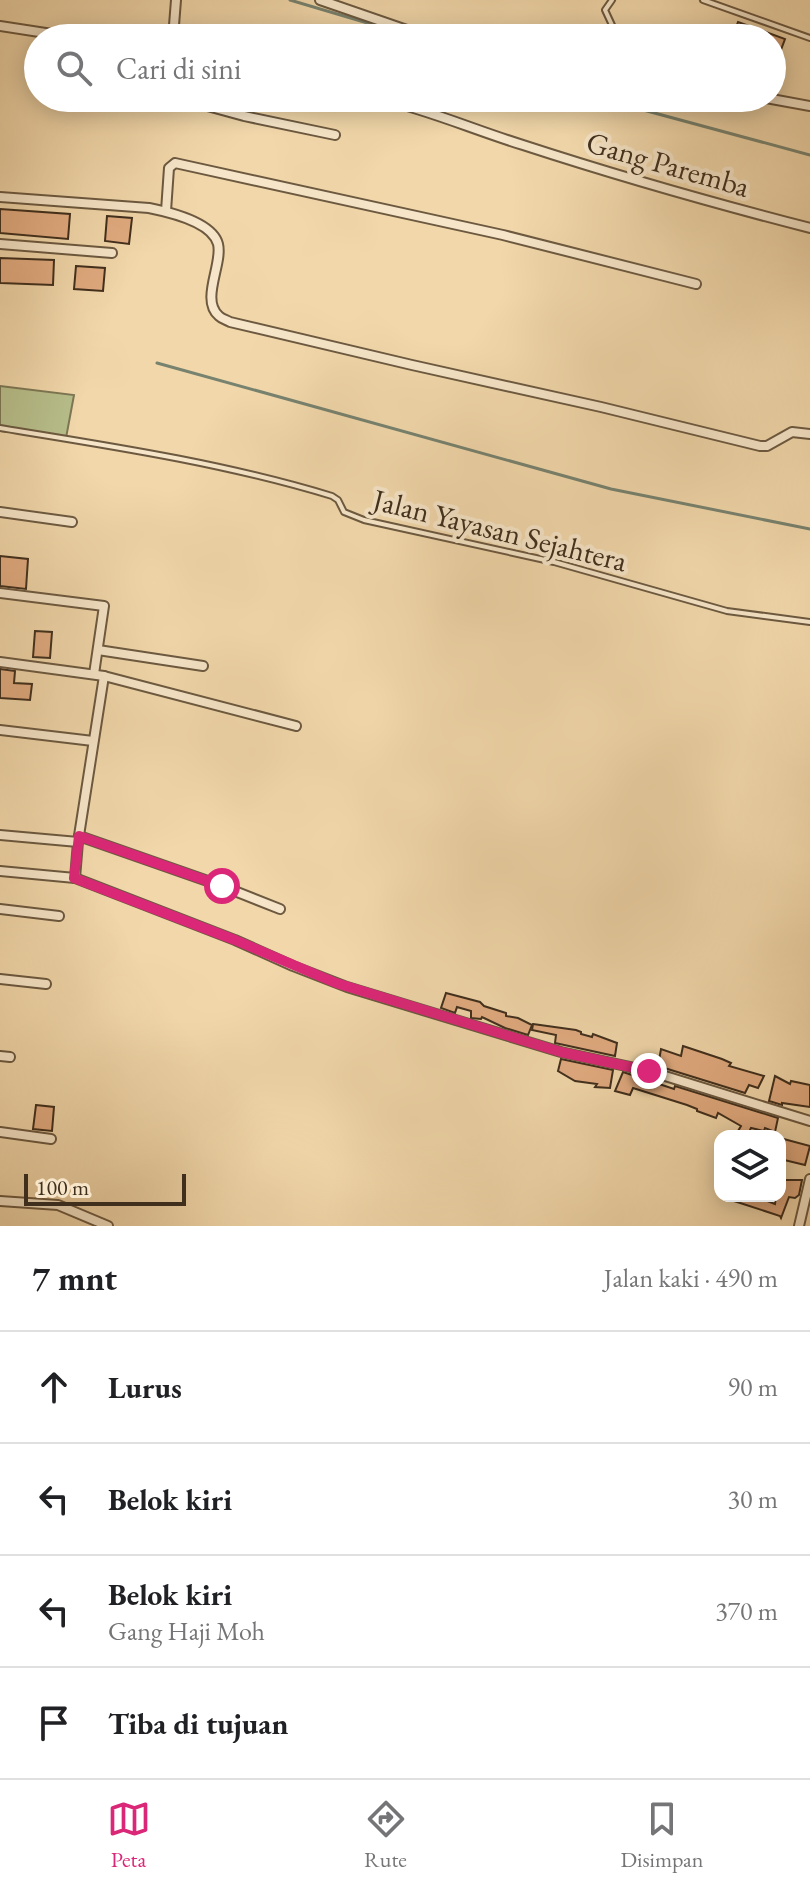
<!DOCTYPE html>
<html lang="id">
<meta charset="utf-8">
<style>
:root{--surface:#fff;--page:#f2f2f2;--text:#202124;--muted:#757577;--line:#e0e0e0;--accent:#db2777}
body{margin:0;font-family:"EB Garamond",serif;background:var(--page);color:var(--text)}
.controls{position:absolute;right:24px;bottom:24px;display:grid;overflow:hidden;border-radius:16px;box-shadow:0 4px 20px #0003}
.controls button{width:72px;height:72px;display:grid;place-items:center;padding:0;border:0;border-bottom:2px solid var(--line);background:var(--surface);color:var(--text);font:40px sans-serif}
.scale{position:absolute;left:24px;bottom:20px;width:162px;box-sizing:border-box;padding-left:8px;border:4px solid #402f1d;border-top:0;font-size:22px;line-height:28px;white-space:nowrap;color:#402f1d;-webkit-text-stroke:6px #f6e5c8;paint-order:stroke}
.stop{position:absolute;width:24px;height:24px;margin:-18px;border:6px solid #db2777;border-radius:50%;background:#fff}
.stop.end{background:#db2777;border-color:#fff;box-shadow:0 2px 8px #0008}
.list{margin:0;padding:0;list-style:none}
h2{display:flex;justify-content:space-between;align-items:center;height:104px;margin:0;padding:0 32px;font-size:34px}
h2 small{font-size:26px;font-weight:400;color:var(--muted)}
.list li{display:grid;grid-template-columns:52px 1fr auto;gap:24px;align-items:center;box-sizing:border-box;height:112px;padding:0 32px;border-top:2px solid var(--line)}
.list b{display:block;font-size:30px;white-space:nowrap}
.list p{margin:0;font-size:26px;white-space:nowrap;color:var(--muted)}
.list em{font-size:26px;font-style:normal;color:var(--muted)}
.icon{flex:none;width:44px;height:44px;fill:none;stroke:currentColor;stroke-width:2;stroke-linecap:round;stroke-linejoin:round}
.map{position:relative;flex:none;width:810px;height:1226px;overflow:hidden}
.search{position:absolute;background:var(--surface);box-shadow:0 4px 20px #0003;left:24px;right:24px;top:24px;height:88px;display:flex;align-items:center;gap:20px;box-sizing:border-box;padding:0 28px;border-radius:44px;color:var(--muted);font-size:30px}
.sheet{height:552px;background:var(--surface)}
nav{display:flex;justify-content:space-around;align-items:center;box-sizing:border-box;height:112px;border-top:2px solid var(--line);background:var(--surface);font-size:22px;color:var(--muted)}
nav a{display:grid;justify-items:center;gap:4px}
nav .on{color:var(--accent)}
.map>svg:first-child{display:block}
.green{fill:#b7bf8b;stroke:#7c7754;stroke-width:2}
.lines{fill:none;stroke-linecap:round;stroke-linejoin:round}
.stream{stroke:#77826f;stroke-width:3}
.building{fill:#e1ab80;stroke:#402f1d;stroke-width:2}
.lane-casing{stroke:#6c5940;stroke-width:8}
.street-casing{stroke:#6c5940;stroke-width:12}
.lane{stroke:#f6e5c8;stroke-width:4}
.street{stroke:#f6e5c8;stroke-width:8}
.route{stroke:#db2777;stroke-width:10}
.labels{text-anchor:middle;dominant-baseline:central;stroke-width:8;stroke-linejoin:round;paint-order:stroke}
.street-label{font-size:30px;fill:#402f1d;stroke:#f6e5c8}
</style>
<div class="map">
<svg width="810" height="1226" viewBox="0 0 810 1226">
<rect width="100%" height="100%" fill="#f1d7aa"/>
<filter id="stains"><feTurbulence type="fractalNoise" baseFrequency=".0025" numOctaves="4"/><feColorMatrix values="0 0 0 0 .2 0 0 0 0 .09 0 0 0 0 .02 0 0 0 .5 -.17"/></filter>
<radialGradient id="worn" r=".72"><stop offset=".6" stop-color="#630" stop-opacity="0"/><stop offset="1" stop-color="#630" stop-opacity=".3"/></radialGradient>
<path class="green" d="M0,386L74,395L66,438L0,431Z"/>
<g class="lines">
<g class="stream">
<path d="M290,0L418,38"/>
<path d="M599,98L810,155"/>
<path d="M157,363L611,489L810,529"/>
</g>
</g>
<g class="building">
<path d="M738,22L785,39L779,55H772V38H732Z"/>
<path d="M0,209L70,214L68,239L0,233Z"/>
<path d="M107,216L132,218L129,244L105,241Z"/>
<path d="M0,258L54,260L53,285L0,283Z"/>
<path d="M76,266L105,268L103,291L74,289Z"/>
<path d="M0,556L28,559L26,589L0,586Z"/>
<path d="M35,631L52,632L50,658L33,657Z"/>
<path d="M0,669L15,671L14,683L32,684L30,700L0,698Z"/>
<path d="M446,993L480,1002L484,1006L506,1013V1016L518,1018L532,1025L528,1035L505,1028L482,1017L481,1019L471,1018V1011L457,1007L455,1013L441,1008Z"/>
<path d="M533,1024L576,1030L581,1032V1034L592,1037L593,1034L617,1043L615,1056L555,1043L556,1035L532,1030Z"/>
<path d="M683,1046L722,1059L731,1063L729,1066L764,1076L758,1088L749,1085L745,1093L658,1066L661,1049L681,1056Z"/>
<path d="M561,1059L613,1070L610,1088L595,1087L597,1084L575,1081L558,1071Z"/>
<path d="M623,1072L674,1089L675,1086L778,1118L775,1132L765,1128L764,1131L751,1128L747,1136H735L741,1126L718,1113L716,1118L697,1111V1109L687,1105L633,1088L630,1095L615,1091Z"/>
<path d="M775,1076L790,1084L791,1081L810,1085V1107L782,1103V1105L769,1101Z"/>
<path d="M36,1105L54,1107L52,1131L33,1129Z"/>
<path d="M780,1138L810,1146L805,1165L780,1159Z"/>
<path d="M780,1180H802L799,1195L795,1198L789,1197L781,1218L780,1216L734,1201L735,1196H739L759,1200L760,1198L775,1204L776,1196H780Z"/>
</g>
<g class="lines">
<g class="lane-casing">
<g id="lane">
<path d="M612,0L605,10L618,38"/>
<path d="M703,0L810,38"/>
<path d="M0,428C111,446 224,463 332,496L338,500L344,512L364,520L554,562L727,611L810,622"/>
</g>
</g>
<g class="street-casing">
<g id="street">
<path d="M320,0L430,38"/>
<path d="M0,26L78,38"/>
<path d="M173,38L176,0"/>
<path d="M178,98L244,116L335,135"/>
<path d="M377,98C427,109 474,130 523,145C618,176 713,203 810,228"/>
<path d="M766,98L810,106"/>
<path d="M0,197L149,208C169,212 212,222 218,244C223,264 200,300 219,316C222,319 227,320 230,322L412,365L601,407L760,446H767L792,432L810,434"/>
<path d="M166,211L169,168L175,163L503,235L696,284"/>
<path d="M0,244L112,253"/>
<path d="M0,512L72,522"/>
<path d="M0,593L104,606L94,674"/>
<path d="M98,650L203,666"/>
<path d="M0,662L104,676L296,726"/>
<path d="M0,730L93,741"/>
<path d="M0,835L78,842"/>
<path d="M79,836L222,886L280,909"/>
<path d="M0,871L75,878L235,940L293,966L347,987L561,1052L649,1071L810,1121"/>
<path d="M75,878L78,842L104,676"/>
<path d="M0,909L59,916"/>
<path d="M0,979L46,984"/>
<path d="M0,1056L10,1057"/>
<path d="M0,1132L51,1139"/>
<path d="M0,1201L58,1205L108,1226"/>
<path d="M799,1226L810,1179"/>
</g>
</g>
<use href="#lane" class="lane"/>
<use href="#street" class="street"/>
</g>
<g class="lines">
<path class="route" d="M222,886L79,836L74,878L235,940L336,983L561,1052L649,1071"/>
</g>
<g class="labels">
<g class="street-label">
<text transform="translate(668 164) rotate(16)">Gang Paremba</text>
<text transform="translate(500 530) rotate(14)">Jalan Yayasan Sejahtera</text>
</g>
</g>
<rect width="100%" height="100%" filter="url(#stains)"/>
<rect width="100%" height="100%" fill="url(#worn)"/>
</svg>
<div class="controls">
<button><svg class="icon" aria-label="layers" viewBox="0 0 24 24"><path d="M12 4l9 5-9 5-9-5zM3 14l9 5 9-5"/></svg></button>
</div>
<div class="scale">100 m</div>
<div class="stop" style="left:222px;top:886px"></div>
<div class="stop end" style="left:649px;top:1071px"></div>
<div class="search"><svg class="icon" aria-label="search" viewBox="0 0 24 24"><circle cx="10" cy="10" r="6"/><path d="M15 15l6 6"/></svg>Cari di sini</div>
</div>
<section class="sheet">
<h2>7 mnt<small>Jalan kaki · 490 m</small></h2>
<ul class="list">
<li><svg class="icon" aria-label="ahead" viewBox="0 0 24 24"><path d="M12 20V5M6 11l6-6 6 6"/></svg><div><b>Lurus</b></div><em>90 m</em></li>
<li><svg class="icon" aria-label="left" viewBox="0 0 24 24"><path d="M17 20v-9H6M10 6l-5 5 5 5"/></svg><div><b>Belok kiri</b></div><em>30 m</em></li>
<li><svg class="icon" aria-label="left" viewBox="0 0 24 24"><path d="M17 20v-9H6M10 6l-5 5 5 5"/></svg><div><b>Belok kiri</b><p>Gang Haji Moh</p></div><em>370 m</em></li>
<li><svg class="icon" aria-label="arrive" viewBox="0 0 24 24"><path d="M6 21V4h12l-3 4 3 4H6"/></svg><div><b>Tiba di tujuan</b></div></li>
</ul>
</section>
<nav>
<a class="on"><svg class="icon" aria-label="map" viewBox="0 0 24 24"><path d="M3 6l6-2 6 2 6-2v14l-6 2-6-2-6 2zM9 4v14M15 6v14"/></svg>Peta</a>
<a><svg class="icon" aria-label="directions" viewBox="0 0 24 24"><path d="M12 3l9 9-9 9-9-9zM9 14v-3h6M13 9l2 2-2 2"/></svg>Rute</a>
<a><svg class="icon" aria-label="saved" viewBox="0 0 24 24"><path d="M7 4h10v16l-5-4-5 4z"/></svg>Disimpan</a>
</nav>
